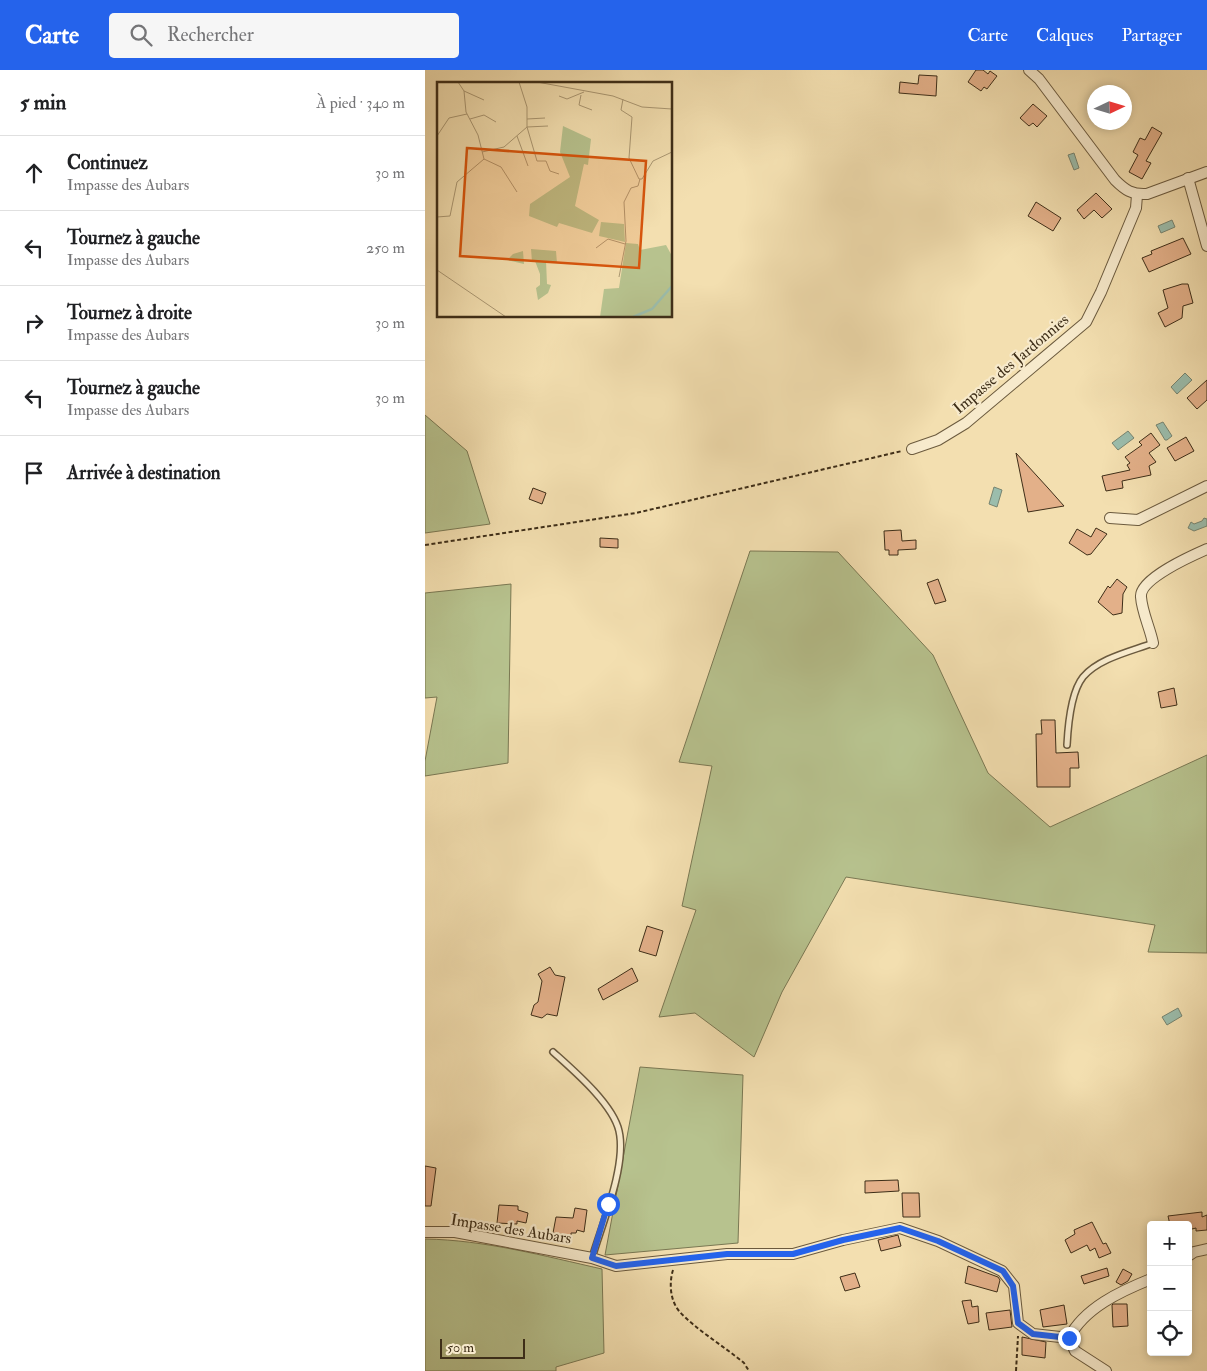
<!DOCTYPE html>
<html lang="fr">
<meta charset="utf-8">
<style>
:root{--surface:#fff;--page:#f6f6f6;--text:#202124;--muted:#757577;--line:#e0e0e0;--accent:#2563eb}
body{margin:0;font-family:"IM FELL Double Pica",serif;background:var(--page);color:var(--text)}
.controls{position:absolute;right:15px;bottom:15px;display:grid;overflow:hidden;border-radius:5px;box-shadow:0 2px 8px #0003}
.controls button{width:45px;height:45px;display:grid;place-items:center;padding:0;border:0;border-bottom:1px solid var(--line);background:var(--surface);color:var(--text);font:25px sans-serif}
.compass{position:absolute;left:662px;top:15px;width:45px;height:45px;border-radius:50%;background:var(--surface);box-shadow:0 2px 8px #0003;rotate:86deg}
.scale{position:absolute;left:15px;bottom:12px;width:85px;box-sizing:border-box;padding-left:5px;border:2px solid #3e2e18;border-top:0;font-size:14px;line-height:18px;white-space:nowrap;color:#3e2e18;-webkit-text-stroke:4px #f7eacc;paint-order:stroke}
.stop{position:absolute;width:15px;height:15px;margin:-11px;border:4px solid #2563eb;border-radius:50%;background:#fff}
.stop.end{background:#2563eb;border-color:#fff;box-shadow:0 1px 5px #0008}
.list{margin:0;padding:0;list-style:none}
h2{display:flex;justify-content:space-between;align-items:center;height:65px;margin:0;padding:0 20px;font-size:21px}
h2 small{font-size:16px;font-weight:400;color:var(--muted)}
.list li{display:grid;grid-template-columns:32px 1fr auto;gap:15px;align-items:center;box-sizing:border-box;height:75px;padding:0 20px;border-top:1px solid var(--line)}
.list b{display:block;font-size:19px;white-space:nowrap}
.list p{margin:0;font-size:16px;white-space:nowrap;color:var(--muted)}
.list em{font-size:16px;font-style:normal;color:var(--muted)}
.icon{flex:none;width:28px;height:28px;fill:none;stroke:currentColor;stroke-width:2;stroke-linecap:round;stroke-linejoin:round}
.map{position:relative;flex:none;width:782px;height:1301px;overflow:hidden}
header{display:flex;align-items:center;gap:30px;box-sizing:border-box;height:70px;padding:0 25px;background:var(--accent);color:#fff}
header strong{font-size:24px}
nav{display:flex;gap:28px;margin-inline-start:auto;font-size:18px}
.search{width:350px;height:45px;background:var(--page);display:flex;align-items:center;gap:12px;box-sizing:border-box;padding:0 18px;border-radius:5px;color:var(--muted);font-size:19px}
main{display:flex}
aside{flex:1;background:var(--surface)}
.map>svg:first-child{display:block}
.green{fill:#b7c28e;stroke:#7a7853}
.water{fill:#9bbdac;stroke:#768471}
.building{fill:#e3b089;stroke:#3e2e18}
.lines{fill:none;stroke-linecap:round;stroke-linejoin:round}
.lane-casing{stroke:#6b5a3e;stroke-width:8}
.street-casing{stroke:#6b5a3e;stroke-width:12}
.path{stroke:#3e2e18;stroke-width:2;stroke-dasharray:4 2.5;stroke-linecap:butt}
.lane{stroke:#f7eacc;stroke-width:5}
.street{stroke:#f7eacc;stroke-width:10}
.route{stroke:#2563eb;stroke-width:6}
.labels{text-anchor:middle;dominant-baseline:central;stroke-width:4.5;stroke-linejoin:round;paint-order:stroke}
.street-label{font-size:16px;fill:#3e2e18;stroke:#f7eacc}
.inset-river{fill:none;stroke:#9bbdac;stroke-width:2.5}
.inset-road{fill:none;stroke:#ab9873;stroke-width:1}
.view{fill:#d7550d;fill-opacity:0.15;stroke:#d7550d;stroke-width:2.5}
.inset-edge{fill:none;stroke:#3e2e18;stroke-width:2.5}
</style>
<header>
<strong>Carte</strong>
<div class="search"><svg class="icon" aria-label="search" viewBox="0 0 24 24"><circle cx="10" cy="10" r="6"/><path d="M15 15l6 6"/></svg>Rechercher</div>
<nav><a>Carte</a><a>Calques</a><a>Partager</a></nav>
</header>
<main>
<aside>
<h2>5 min<small>À pied · 340 m</small></h2>
<ul class="list">
<li><svg class="icon" aria-label="ahead" viewBox="0 0 24 24"><path d="M12 20V5M6 11l6-6 6 6"/></svg><div><b>Continuez</b><p>Impasse des Aubars</p></div><em>30 m</em></li>
<li><svg class="icon" aria-label="left" viewBox="0 0 24 24"><path d="M17 20v-9H6M10 6l-5 5 5 5"/></svg><div><b>Tournez à gauche</b><p>Impasse des Aubars</p></div><em>250 m</em></li>
<li><svg class="icon" aria-label="right" viewBox="0 0 24 24"><path d="M7 20v-9h11M14 6l5 5-5 5"/></svg><div><b>Tournez à droite</b><p>Impasse des Aubars</p></div><em>30 m</em></li>
<li><svg class="icon" aria-label="left" viewBox="0 0 24 24"><path d="M17 20v-9H6M10 6l-5 5 5 5"/></svg><div><b>Tournez à gauche</b><p>Impasse des Aubars</p></div><em>30 m</em></li>
<li><svg class="icon" aria-label="arrive" viewBox="0 0 24 24"><path d="M6 21V4h12l-3 4 3 4H6"/></svg><div><b>Arrivée à destination</b></div></li>
</ul>
</aside>
<div class="map">
<svg width="782" height="1301" viewBox="0 0 782 1301">
<rect width="100%" height="100%" fill="#f3dfb0"/>
<filter id="stains"><feTurbulence type="fractalNoise" baseFrequency=".004" numOctaves="4"/><feColorMatrix values="0 0 0 0 .2 0 0 0 0 .09 0 0 0 0 .02 0 0 0 .5 -.17"/></filter>
<radialGradient id="worn" r=".72"><stop offset=".6" stop-color="#630" stop-opacity="0"/><stop offset="1" stop-color="#630" stop-opacity=".3"/></radialGradient>
<g class="green">
<path d="M0,345L42,381L65,454L0,463Z"/>
<path d="M325,481L413,482L508,585L563,703L625,757L782,685V883L723,882L730,855L421,807L357,922L329,987L270,943L234,947L271,840L257,836L287,696L254,692Z"/>
<path d="M86,514L83,693L0,706V691L12,627L0,628V523Z"/>
<path d="M215,997L318,1005L313,1173L180,1185Z"/>
<path d="M0,1169C60,1170 119,1186 177,1199L179,1283L131,1297V1301H0Z"/>
</g>
<g class="water">
<path d="M649,83L654,98L649,100L643,85Z"/>
<path d="M747,150L750,157L736,163L733,156Z"/>
<path d="M760,303L767,310L752,324L746,317Z"/>
<path d="M738,352L747,366L742,370H740L731,355Z"/>
<path d="M703,361L709,368L693,380L687,373Z"/>
<path d="M569,417L577,420L572,437L564,434Z"/>
<path d="M779,448L782,449V456L769,461L763,458L766,452L769,454L777,451Z"/>
<path d="M753,938L757,946L742,955L737,947Z"/>
</g>
<g class="building">
<path d="M551,0H558L563,4L565,1L572,6L562,19L559,17L556,21L543,12Z"/>
<path d="M494,5L512,6L511,26L474,23L475,12L493,14Z"/>
<path d="M608,34L622,46L612,57L608,53L604,56L595,48Z"/>
<path d="M727,57L737,63L721,91L726,93L717,109L704,102L713,85L708,82L715,68L720,70Z"/>
<path d="M671,123L687,139L677,148L669,140L659,149L652,140Z"/>
<path d="M611,132L636,148L628,161L603,146Z"/>
<path d="M758,168L766,184L724,202L717,188L727,184L726,181Z"/>
<path d="M757,214H763L768,233L758,236L757,248L740,257L733,243L743,238L738,220Z"/>
<path d="M782,310V330L772,339L762,328Z"/>
<path d="M726,363L735,375L724,383L731,392L724,396L726,405L697,411L698,418L681,421L677,406L705,400L702,395L705,393L700,387L717,375L714,372Z"/>
<path d="M761,367L769,381L750,391L742,378Z"/>
<path d="M591,383L623,418L639,436L603,442Z"/>
<path d="M108,418L121,423L117,434L104,429Z"/>
<path d="M671,458L682,464L666,484L662,485L644,473L652,459L666,467Z"/>
<path d="M476,460L477,471L491,470V479L473,480V485H464V480H460L459,461Z"/>
<path d="M175,468L193,469V478L175,477Z"/>
<path d="M513,509L521,531L510,534L502,513Z"/>
<path d="M692,509L702,517L698,524L697,543L688,545L673,532L683,516L685,518Z"/>
<path d="M749,618L752,635L736,638L733,622Z"/>
<path d="M616,650H630L631,683L653,682L654,698H645V717H612L611,664H617Z"/>
<path d="M222,856L238,861L231,886L214,881Z"/>
<path d="M125,897L130,905L140,907L132,946L122,944L117,948L106,945L109,935L113,932L117,911L113,904Z"/>
<path d="M207,898L213,911L178,930L173,919Z"/>
<path d="M0,1096L11,1098L6,1136H0Z"/>
<path d="M473,1110L474,1121L440,1123V1111Z"/>
<path d="M477,1123H494L495,1147H478Z"/>
<path d="M74,1135L93,1136V1140L103,1143L101,1153L92,1151V1154L72,1153Z"/>
<path d="M150,1138L162,1140L159,1162L152,1160L151,1163H146V1166L128,1163L131,1147L148,1148Z"/>
<path d="M777,1142V1147L782,1145V1160L771,1161V1158L763,1160V1155H745L743,1146Z"/>
<path d="M667,1152L678,1174L681,1173L686,1183L674,1188L670,1178L665,1181L662,1175L646,1183L640,1170L650,1164L649,1160Z"/>
<path d="M473,1165L476,1176L456,1181L453,1170Z"/>
<path d="M543,1196L573,1207L575,1210L572,1222L540,1213Z"/>
<path d="M682,1198L684,1206L659,1214L656,1206Z"/>
<path d="M698,1199L707,1204L703,1211L696,1215L691,1212Z"/>
<path d="M430,1203L435,1217L420,1221L415,1207Z"/>
<path d="M546,1230L547,1237L553,1236L554,1252L543,1254L537,1231Z"/>
<path d="M688,1234H702L703,1256L688,1257L687,1235Z"/>
<path d="M639,1235L642,1254L618,1257L615,1240Z"/>
<path d="M585,1240L587,1257L564,1260L561,1243Z"/>
<path d="M597,1267L621,1272L620,1288L597,1285Z"/>
</g>
<g class="lines">
<g class="lane-casing">
<g id="lane">
<path d="M642,675C643,656 646,622 658,607C674,588 707,581 728,573"/>
<path d="M128,982C148,1000 188,1034 194,1061C202,1095 177,1154 167,1188"/>
</g>
</g>
<g class="street-casing">
<g id="street">
<path d="M604,0L614,9L690,110C700,120 707,125 722,124L782,102"/>
<path d="M763,108L782,176"/>
<path d="M487,379L513,370L541,353L661,252L676,222L711,138L712,125"/>
<path d="M685,448L713,450L782,416"/>
<path d="M728,573C725,558 717,542 716,527C714,509 766,486 782,479"/>
<path d="M0,1162H30L167,1188L191,1196L302,1184H368L418,1170L475,1158L513,1171L577,1201L589,1216L593,1253L608,1264L644,1268"/>
<path d="M763,1186L769,1182L782,1179"/>
<path d="M681,1301L650,1281L644,1268C659,1238 696,1221 726,1209"/>
</g>
</g>
<g class="path">
<path d="M0,475L211,443L477,381"/>
<path d="M248,1200C244,1213 245,1230 254,1241C270,1259 300,1277 319,1293L324,1301"/>
<path d="M591,1301L593,1266"/>
</g>
<use href="#lane" class="lane"/>
<use href="#street" class="street"/>
</g>
<g class="lines">
<path class="route" d="M183,1134L167,1188L191,1196L302,1184H368L418,1170L475,1158L513,1171L578,1201L588,1216L593,1253L608,1264L644,1268"/>
</g>
<g class="labels">
<g class="street-label">
<text transform="translate(586 294) rotate(-40)">Impasse des Jardonnies</text>
<text transform="translate(86 1159) rotate(9)">Impasse des Aubars</text>
</g>
</g>
<g transform="translate(12 12)">
<rect width="235" height="235" fill="#f3dfb0"/>
<path d="M126,44L154,57L151,83L147,82L138,124L162,138L155,151L122,141L120,145L92,134L93,122L133,95L123,70ZM164,140L187,142L188,160L162,154ZM189,161L201,162L203,168L229,163L235,174V235H163L167,207L182,206ZM94,167L119,169L120,181L109,179L110,202L114,203L111,211L101,218L99,206L103,203V192L98,179L95,180ZM86,169L87,182L70,178L76,172Z" fill="#b7c28e"/>
<path class="inset-river" d="M196,235L215,227L235,204"/>
<path class="inset-road" d="M100,0L176,14L205,25L235,27M27,9L47,18M144,13L142,23L155,28M122,14L130,17L147,10M186,17L184,28L195,35L192,76L202,97H205L216,79L235,70M33,37L47,33L59,40M90,37L108,36M111,44L90,45L100,79H109L113,89L122,92M0,54L12,36L30,32M80,54L91,84M45,70L67,65L90,45V25L82,0M47,77L64,85L80,110M0,135L13,134L20,100L47,77L41,53L29,30L27,9L21,0M159,166L171,157L188,162M0,188L69,235M182,195L189,159L187,120L194,106L201,104L203,97"/>
<path class="view" d="M30,66L209,79L202,186L23,174Z"/>
<rect width="235" height="235" class="inset-edge"/>
</g>
<rect width="100%" height="100%" filter="url(#stains)"/>
<rect width="100%" height="100%" fill="url(#worn)"/>
</svg>
<div class="controls">
<button>+</button>
<button>−</button>
<button><svg class="icon" aria-label="locate" viewBox="0 0 24 24"><circle cx="12" cy="12" r="6"/><path d="M12 2v4M12 18v4M2 12h4M18 12h4"/></svg></button>
</div>
<svg class="compass" viewBox="-18 -18 36 36"><path d="M0-13l5 13h-10z" fill="#e53935"/><path d="M0 13l5-13h-10z" fill="#757577"/></svg>
<div class="scale">50 m</div>
<div class="stop" style="left:183px;top:1134px"></div>
<div class="stop end" style="left:644px;top:1268px"></div>
</div>
</main>
